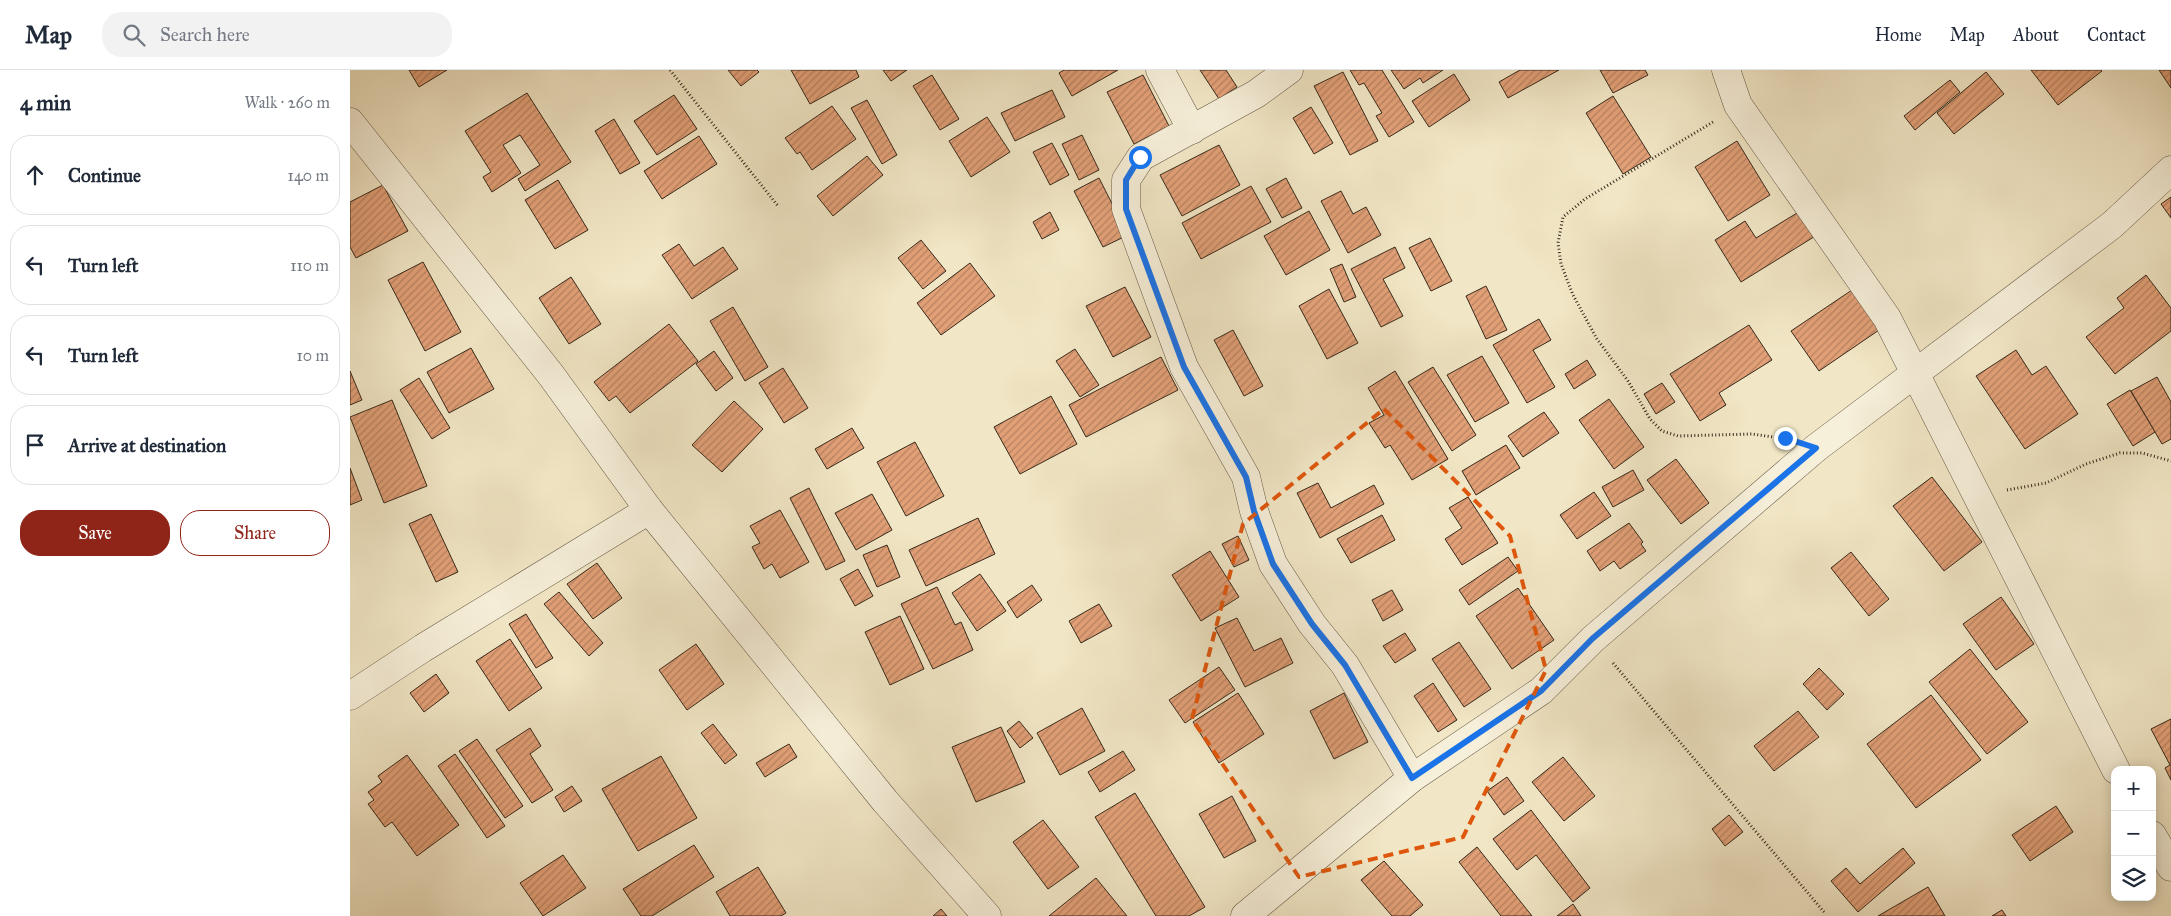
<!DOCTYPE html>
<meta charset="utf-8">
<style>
:root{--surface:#fff;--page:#f2f2f3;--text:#1f2937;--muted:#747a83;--line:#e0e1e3;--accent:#8f2418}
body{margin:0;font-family:"IM FELL Great Primer",serif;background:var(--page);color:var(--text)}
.controls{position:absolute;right:15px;bottom:15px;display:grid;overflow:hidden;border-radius:10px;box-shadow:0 2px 12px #0003}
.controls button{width:45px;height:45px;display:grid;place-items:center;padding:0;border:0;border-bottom:1px solid var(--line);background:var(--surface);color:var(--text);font:25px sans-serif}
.stop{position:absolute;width:15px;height:15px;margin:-11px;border:4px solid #1a73e8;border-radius:50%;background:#fff}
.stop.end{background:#1a73e8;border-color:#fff;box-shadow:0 1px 5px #0008}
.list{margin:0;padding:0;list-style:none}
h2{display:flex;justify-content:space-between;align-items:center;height:65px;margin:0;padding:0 20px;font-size:21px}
h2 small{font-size:16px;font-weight:400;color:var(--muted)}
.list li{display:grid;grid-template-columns:32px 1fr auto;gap:15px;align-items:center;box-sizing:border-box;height:80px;margin:0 10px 10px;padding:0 10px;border:1px solid var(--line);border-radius:20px}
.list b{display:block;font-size:19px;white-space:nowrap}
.list em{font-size:16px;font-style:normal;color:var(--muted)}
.actions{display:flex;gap:10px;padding:15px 20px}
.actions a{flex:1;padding:11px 0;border:1px solid var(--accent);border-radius:20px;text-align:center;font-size:18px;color:var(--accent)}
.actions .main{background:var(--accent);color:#fff}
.icon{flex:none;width:28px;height:28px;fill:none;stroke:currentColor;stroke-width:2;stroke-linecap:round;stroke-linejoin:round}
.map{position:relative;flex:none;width:1821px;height:846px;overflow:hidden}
header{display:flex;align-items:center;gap:30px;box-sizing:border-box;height:70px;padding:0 25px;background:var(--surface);border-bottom:1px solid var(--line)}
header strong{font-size:24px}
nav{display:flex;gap:28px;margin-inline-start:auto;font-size:18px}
.search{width:350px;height:45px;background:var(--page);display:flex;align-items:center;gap:12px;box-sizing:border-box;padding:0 18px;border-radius:20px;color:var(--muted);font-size:19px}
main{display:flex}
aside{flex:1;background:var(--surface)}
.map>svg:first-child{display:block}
.building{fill:url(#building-hatch);stroke:#36291b}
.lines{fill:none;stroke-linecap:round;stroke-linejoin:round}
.minor-casing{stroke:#655846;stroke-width:29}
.path{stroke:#36291b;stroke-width:3;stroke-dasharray:1 2.5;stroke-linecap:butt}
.minor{stroke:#f6efd9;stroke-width:28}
.route{stroke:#1a73e8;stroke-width:6}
.marked{fill:none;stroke:#df570d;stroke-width:4;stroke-dasharray:10 6;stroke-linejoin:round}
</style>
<header>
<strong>Map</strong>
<div class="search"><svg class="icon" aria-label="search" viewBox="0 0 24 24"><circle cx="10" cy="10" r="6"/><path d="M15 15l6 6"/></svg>Search here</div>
<nav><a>Home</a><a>Map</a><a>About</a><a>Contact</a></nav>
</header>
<main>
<aside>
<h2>4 min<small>Walk · 260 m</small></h2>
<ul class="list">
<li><svg class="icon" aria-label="ahead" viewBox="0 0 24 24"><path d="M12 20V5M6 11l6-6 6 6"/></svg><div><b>Continue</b></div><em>140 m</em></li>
<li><svg class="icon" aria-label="left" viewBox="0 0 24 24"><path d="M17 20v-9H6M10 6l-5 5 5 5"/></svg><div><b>Turn left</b></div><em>110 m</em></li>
<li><svg class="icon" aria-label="left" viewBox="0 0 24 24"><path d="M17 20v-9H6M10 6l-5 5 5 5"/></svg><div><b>Turn left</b></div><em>10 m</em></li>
<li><svg class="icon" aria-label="arrive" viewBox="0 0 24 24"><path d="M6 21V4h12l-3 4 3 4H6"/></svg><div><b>Arrive at destination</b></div></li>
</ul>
<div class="actions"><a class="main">Save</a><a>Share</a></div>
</aside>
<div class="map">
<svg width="1821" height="846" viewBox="0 0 1821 846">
<defs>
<pattern id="building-hatch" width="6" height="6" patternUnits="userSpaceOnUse" patternTransform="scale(1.25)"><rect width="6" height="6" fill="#e2a077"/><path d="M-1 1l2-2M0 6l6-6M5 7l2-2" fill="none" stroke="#b88261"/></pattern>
</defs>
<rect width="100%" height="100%" fill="#f1e6c5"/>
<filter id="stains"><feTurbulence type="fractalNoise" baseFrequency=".004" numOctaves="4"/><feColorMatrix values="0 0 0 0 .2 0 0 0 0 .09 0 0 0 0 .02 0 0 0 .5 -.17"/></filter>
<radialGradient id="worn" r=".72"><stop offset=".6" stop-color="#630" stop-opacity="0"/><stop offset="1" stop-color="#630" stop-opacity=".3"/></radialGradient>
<g class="building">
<path d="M59,0H97L69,17Z"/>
<path d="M378,0H407L409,2L391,16Z"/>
<path d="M441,0H506L509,7L460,34Z"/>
<path d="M533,0H557L541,11Z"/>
<path d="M714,0H768L722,26L709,3Z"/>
<path d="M850,0H876L887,17L869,29Z"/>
<path d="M1000,0H1032L1064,52L1039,67L1026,46L1032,43L1014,13L1009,15Z"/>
<path d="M1041,0H1093L1073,13L1070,8L1054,19Z"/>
<path d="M1170,0H1209L1158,28L1149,12Z"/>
<path d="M1250,0H1295L1298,5L1263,23Z"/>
<path d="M1681,0H1751L1752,1L1708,35Z"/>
<path d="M1809,0H1821V18Z"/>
<path d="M993,2L1028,71L1000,85L964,16Z"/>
<path d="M1636,2L1654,24L1604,64L1587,43Z"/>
<path d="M1104,4L1120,30L1079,57L1062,31Z"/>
<path d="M582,5L609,49L590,60L563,16Z"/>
<path d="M793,5L819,56L784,74L757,22Z"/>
<path d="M1600,10L1610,22L1565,60L1554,46Z"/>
<path d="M702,20L715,47L665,71L651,43Z"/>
<path d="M177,23L221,92L175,121L168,109L190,95L170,65L153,75L171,103L142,122L133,107L141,102L115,61Z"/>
<path d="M324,25L347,59L307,85L284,51Z"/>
<path d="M1263,26L1301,87L1273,104L1236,43Z"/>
<path d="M517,30L547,85L532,94L501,38Z"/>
<path d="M482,36L506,69L462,100L450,82L447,84L435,68Z"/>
<path d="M961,37L983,73L964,84L943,48Z"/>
<path d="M637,47L660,82L621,107L599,71Z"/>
<path d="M264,49L290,93L270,104L245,61Z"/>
<path d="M732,65L749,100L729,110L712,74Z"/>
<path d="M349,66L367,94L312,129L294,101Z"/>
<path d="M1387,71L1420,125L1378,151L1345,97Z"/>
<path d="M702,73L719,105L700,115L683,82Z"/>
<path d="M869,75L890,115L832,146L810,105Z"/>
<path d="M517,86L533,105L483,146L467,126Z"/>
<path d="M749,108L778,165L753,177L724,121Z"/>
<path d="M936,108L952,138L932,148L916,119Z"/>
<path d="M208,110L238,160L205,179L175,130Z"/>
<path d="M33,115L58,161L6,188L0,177V132Z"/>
<path d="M901,116L921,152L851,189L832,153Z"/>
<path d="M991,121L1003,144L1016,137L1031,165L998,183L971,131Z"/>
<path d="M1821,127V148L1811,134Z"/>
<path d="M1452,140L1467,165L1391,212L1365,170L1395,151L1406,168Z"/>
<path d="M959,141L980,180L936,205L914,166Z"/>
<path d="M700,142L709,160L692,169L683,152Z"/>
<path d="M1080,168L1102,211L1081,221L1059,178Z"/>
<path d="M571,170L596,201L573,219L548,188Z"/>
<path d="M329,174L344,196L373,177L388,199L342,229L312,185Z"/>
<path d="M1045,177L1055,198L1033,209L1053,246L1031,257L1001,199Z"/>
<path d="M73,192L111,262L75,281L38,210Z"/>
<path d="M620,193L645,226L591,265L567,233Z"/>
<path d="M992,194L1006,227L994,232L980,199Z"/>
<path d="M1796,205L1821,238V261L1765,304L1736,267L1774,238L1767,228Z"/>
<path d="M221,207L251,254L219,274L189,228Z"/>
<path d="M1136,216L1157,260L1136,269L1116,226Z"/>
<path d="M775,217L801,267L763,287L736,236Z"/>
<path d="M1505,218L1532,258L1469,301L1441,261Z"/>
<path d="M979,219L1008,273L977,289L949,236Z"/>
<path d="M383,237L418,297L395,311L360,251Z"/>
<path d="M1189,249L1201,270L1183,280L1205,317L1177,333L1143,275Z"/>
<path d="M319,254L348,291L280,343L266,326L259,331L244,312Z"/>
<path d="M1399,255L1422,290L1369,323L1376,335L1350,351L1320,304Z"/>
<path d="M883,260L913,316L894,326L864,270Z"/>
<path d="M121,278L144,319L99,343L77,302Z"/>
<path d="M725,279L749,315L730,327L706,291Z"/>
<path d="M1666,280L1682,305L1696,296L1728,344L1675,379L1626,306Z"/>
<path d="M364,281L383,308L366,321L346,294Z"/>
<path d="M1132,286L1159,333L1125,352L1097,305Z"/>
<path d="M811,287L828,320L736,367L719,335Z"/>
<path d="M1237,290L1246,305L1224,319L1215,304Z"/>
<path d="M1083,297L1126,365L1102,381L1058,312Z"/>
<path d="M433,298L458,338L434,353L409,313Z"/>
<path d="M0,301L12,330L0,335Z"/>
<path d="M1045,301L1098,389L1062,410L1040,375L1035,378L1019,353L1034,345L1018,318Z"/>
<path d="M1807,307L1821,332V369L1812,374L1781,321Z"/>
<path d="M69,308L100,358L82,369L50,320Z"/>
<path d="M1312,313L1325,332L1306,344L1294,324Z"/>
<path d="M1780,320L1805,362L1783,376L1757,334Z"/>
<path d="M701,326L727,374L670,404L644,357Z"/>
<path d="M1259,329L1294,377L1264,399L1229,350Z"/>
<path d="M42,330L77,416L34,433L0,347Z"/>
<path d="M384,331L413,359L372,402L342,375Z"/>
<path d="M1194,342L1209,363L1173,387L1158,366Z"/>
<path d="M502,358L514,378L477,399L465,379Z"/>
<path d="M565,372L594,426L556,446L527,392Z"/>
<path d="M1156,375L1170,398L1126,425L1112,401Z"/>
<path d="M1326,389L1359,433L1331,454L1297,410Z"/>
<path d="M0,398L12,430L0,435Z"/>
<path d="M1283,400L1294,420L1263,437L1252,417Z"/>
<path d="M1582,407L1632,472L1594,501L1543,436Z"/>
<path d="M968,413L981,438L1024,415L1034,434L970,468L947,423Z"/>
<path d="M459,418L495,491L476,500L440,428Z"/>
<path d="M1244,422L1261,446L1227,469L1210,445Z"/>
<path d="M522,424L542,460L506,480L485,443Z"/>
<path d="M1118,427L1148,473L1112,495L1095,469L1112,458L1099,438Z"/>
<path d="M430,440L459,492L430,508L422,494L414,499L402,477L410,473L400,456Z"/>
<path d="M81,444L108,502L86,512L59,454Z"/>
<path d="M1032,445L1045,470L1001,493L987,469Z"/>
<path d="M628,448L645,484L576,516L559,480Z"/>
<path d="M1279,453L1293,472L1291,474L1296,481L1270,499L1264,491L1250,501L1237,481Z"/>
<path d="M888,466L899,490L884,497L872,474Z"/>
<path d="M537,475L550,507L527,517L513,485Z"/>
<path d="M860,481L889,527L851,551L822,505Z"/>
<path d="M1501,482L1539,529L1519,546L1481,498Z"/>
<path d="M1158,487L1168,501L1119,535L1109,520Z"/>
<path d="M247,493L272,528L243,549L217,514Z"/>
<path d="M508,499L523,526L505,536L490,509Z"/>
<path d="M630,504L656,541L627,561L602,523Z"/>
<path d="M682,515L692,530L667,548L657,532Z"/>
<path d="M587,517L605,555L611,552L623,580L583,599L551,534Z"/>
<path d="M1168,518L1204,570L1162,599L1126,546Z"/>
<path d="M1042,520L1053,540L1033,551L1022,530Z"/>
<path d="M209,522L253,573L239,586L194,534Z"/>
<path d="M1651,527L1684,574L1646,600L1613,554Z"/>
<path d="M749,534L762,556L731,573L719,551Z"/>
<path d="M176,544L203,588L186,598L159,554Z"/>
<path d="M550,546L574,599L540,615L515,562Z"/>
<path d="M887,548L904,581L931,568L943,593L895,617L865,558Z"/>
<path d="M1055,563L1066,580L1045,593L1033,576Z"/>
<path d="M160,569L192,618L159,641L126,591Z"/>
<path d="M1109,572L1141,619L1114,637L1082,589Z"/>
<path d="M346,574L374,614L337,640L309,600Z"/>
<path d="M1620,579L1678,652L1637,684L1579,612Z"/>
<path d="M869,597L885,620L835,653L819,630Z"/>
<path d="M1469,598L1494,624L1477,640L1453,614Z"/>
<path d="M86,604L99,623L74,642L60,623Z"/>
<path d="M1083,613L1107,650L1088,662L1064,626Z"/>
<path d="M888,623L914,664L869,693L843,652Z"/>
<path d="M994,623L1018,672L984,689L960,641Z"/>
<path d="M1581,625L1631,690L1566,738L1517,674Z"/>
<path d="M732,638L755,681L710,705L687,663Z"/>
<path d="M1448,641L1469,667L1424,701L1404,676Z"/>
<path d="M1821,649V710L1815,698L1820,695L1801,659Z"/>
<path d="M669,651L683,668L670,678L657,661Z"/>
<path d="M363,654L387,685L375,694L351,663Z"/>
<path d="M651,657L675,712L626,732L602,677Z"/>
<path d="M180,658L191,676L180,684L203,720L182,733L146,680Z"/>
<path d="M127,669L173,736L155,748L109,681Z"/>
<path d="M439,674L447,687L415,707L406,693Z"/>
<path d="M773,681L785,700L750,722L738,702Z"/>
<path d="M105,684L155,756L137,768L88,696Z"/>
<path d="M57,685L109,755L67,786L42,752L35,757L18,734L24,730L18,722L32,712L28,706Z"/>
<path d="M311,686L347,748L288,781L252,719Z"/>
<path d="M1213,687L1245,726L1214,751L1182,712Z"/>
<path d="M1157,707L1174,731L1154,745L1137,721Z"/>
<path d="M222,716L232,731L214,742L205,727Z"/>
<path d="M785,723L855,837L839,846H806L745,747Z"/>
<path d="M882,726L906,771L874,788L849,744Z"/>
<path d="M1706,736L1723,762L1680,791L1662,765Z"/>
<path d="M1181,740L1240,818L1223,832L1186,785L1167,800L1143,769Z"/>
<path d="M1379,745L1393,762L1375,776L1362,759Z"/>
<path d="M693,750L729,797L698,819L663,772Z"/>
<path d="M344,775L364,807L302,846H291L273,819Z"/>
<path d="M1127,777L1182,846H1151L1109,792Z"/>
<path d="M1553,778L1565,793L1508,842L1481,811L1496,798L1510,814Z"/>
<path d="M213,785L236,818L193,846L170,813Z"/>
<path d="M1034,791L1073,835L1060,846H1042L1011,810Z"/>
<path d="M408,797L436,843L431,846H380L366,822Z"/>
<path d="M746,808L777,846H699Z"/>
<path d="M1578,817L1595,846H1528Z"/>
<path d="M1223,834L1231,846H1207Z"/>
<path d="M591,839L597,846H583Z"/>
<path d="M1652,840L1656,846H1642Z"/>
</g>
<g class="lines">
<g class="minor-casing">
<g id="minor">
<path d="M810,0L842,60"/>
<path d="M939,0L906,24L791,87L776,110V139L834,297L896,407L904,441L923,494L962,554L995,595L1062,708"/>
<path d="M1376,0L1388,35L1537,248L1766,700"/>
<path d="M0,52L201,305L299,440L535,731L637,846"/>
<path d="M0,626L73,578L299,440"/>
<path d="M1802,765L1821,797"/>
<path d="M895,846L1062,708L1191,621L1243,569L1466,378L1762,155L1821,100"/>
</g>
</g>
<g class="path">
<path d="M320,0L428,136"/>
<path d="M1363,52L1235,129L1213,147L1208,173L1211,194L1223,225L1247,269L1278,311L1300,349L1312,361L1328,366L1402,364L1430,368"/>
<path d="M1657,420L1696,413L1736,394L1770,383H1792L1821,391"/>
<path d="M1263,593L1474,842"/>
</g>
<use href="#minor" class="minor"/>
</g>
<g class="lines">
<path class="route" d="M790,87L776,110V139L834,297L896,407L904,441L923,494L962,554L995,595L1062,708L1191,621L1242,569L1466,378L1435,368"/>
</g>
<path class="marked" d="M1034,339L1160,466L1196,600L1113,767L949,807L842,649L893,454Z"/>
<rect width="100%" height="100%" filter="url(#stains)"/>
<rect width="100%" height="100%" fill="url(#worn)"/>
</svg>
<div class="controls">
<button>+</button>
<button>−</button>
<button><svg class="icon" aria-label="layers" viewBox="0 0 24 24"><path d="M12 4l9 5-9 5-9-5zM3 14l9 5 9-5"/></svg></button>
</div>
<div class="stop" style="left:790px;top:87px"></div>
<div class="stop end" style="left:1435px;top:368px"></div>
</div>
</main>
